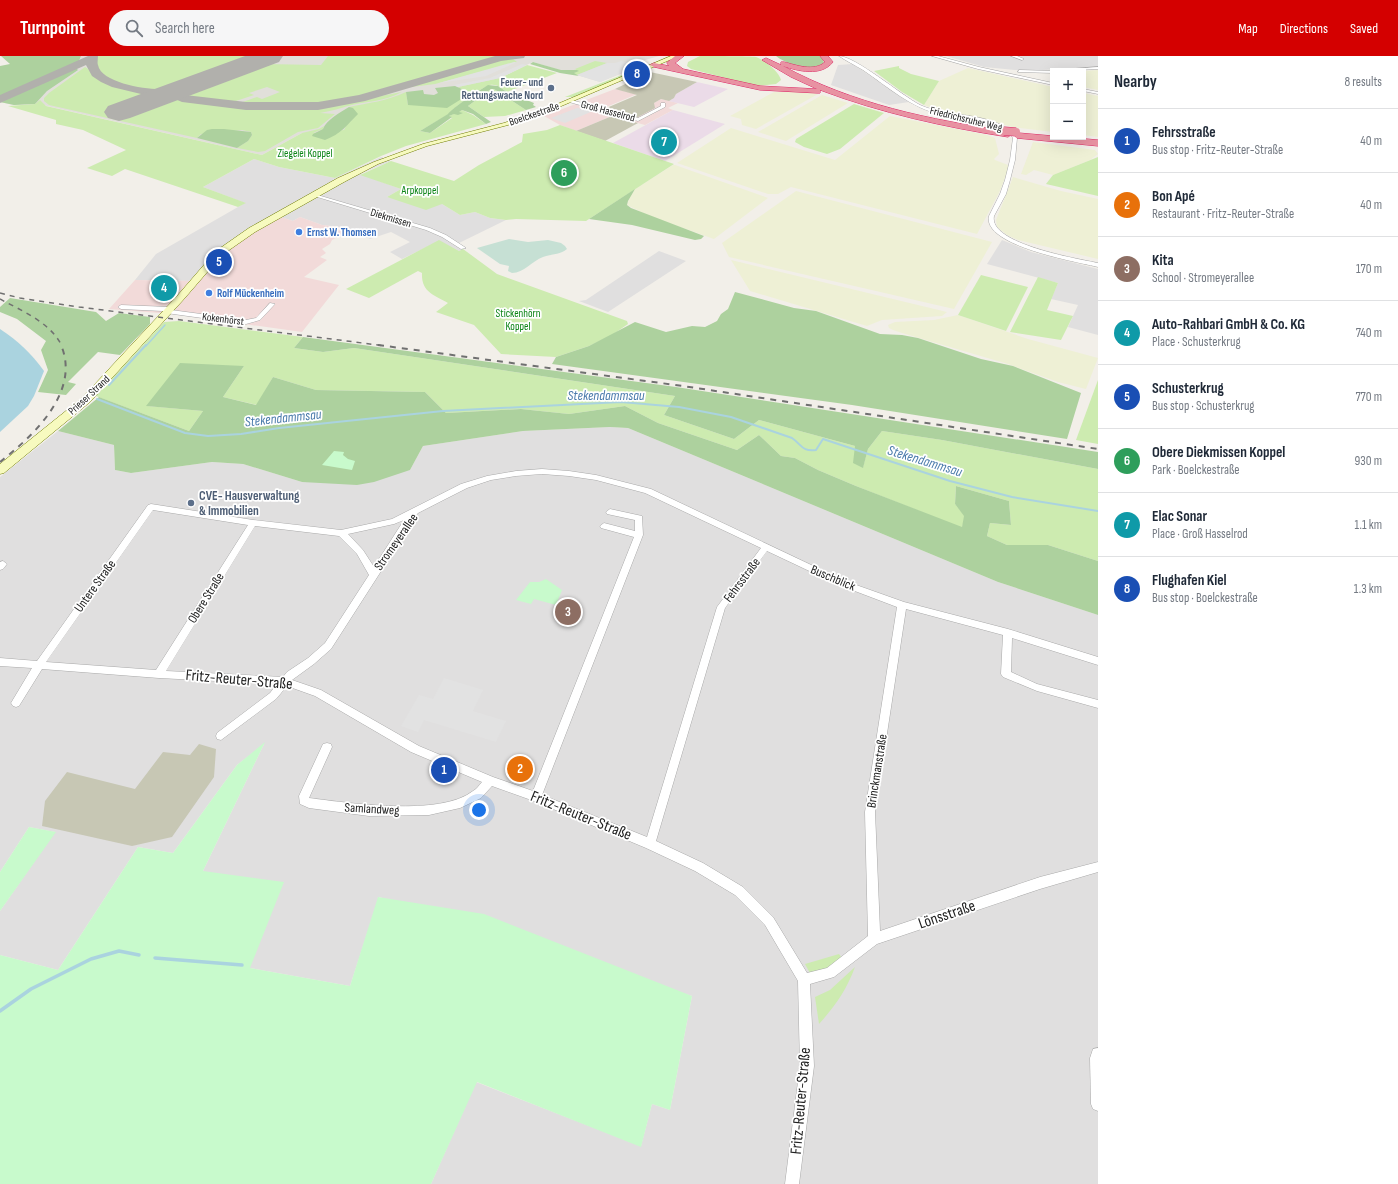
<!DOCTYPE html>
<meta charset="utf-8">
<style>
:root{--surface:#fff;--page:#f6f6f7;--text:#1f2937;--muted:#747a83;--line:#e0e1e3;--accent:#d40000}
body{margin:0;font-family:"Sofia Sans Condensed",sans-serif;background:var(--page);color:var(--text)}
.controls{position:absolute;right:12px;top:12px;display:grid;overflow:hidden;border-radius:0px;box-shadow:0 4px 16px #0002}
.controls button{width:36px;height:36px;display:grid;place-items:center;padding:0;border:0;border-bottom:1px solid var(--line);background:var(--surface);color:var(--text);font:20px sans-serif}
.you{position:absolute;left:479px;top:754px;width:14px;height:14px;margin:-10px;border:3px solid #fff;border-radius:50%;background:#1a73e8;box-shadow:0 0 0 6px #1a73e833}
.badge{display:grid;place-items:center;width:26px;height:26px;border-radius:50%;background:var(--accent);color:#fff;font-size:13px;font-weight:700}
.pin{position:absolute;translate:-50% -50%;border:2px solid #fff;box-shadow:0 1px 4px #0006}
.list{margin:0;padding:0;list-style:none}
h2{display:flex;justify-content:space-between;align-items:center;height:52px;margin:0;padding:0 16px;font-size:17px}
h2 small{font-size:13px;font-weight:400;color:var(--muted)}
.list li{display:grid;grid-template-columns:26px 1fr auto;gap:12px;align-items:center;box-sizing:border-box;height:64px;padding:0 16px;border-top:1px solid var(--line)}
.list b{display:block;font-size:15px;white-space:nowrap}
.list p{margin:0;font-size:13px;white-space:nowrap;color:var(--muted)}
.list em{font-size:13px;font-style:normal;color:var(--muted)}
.icon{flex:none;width:22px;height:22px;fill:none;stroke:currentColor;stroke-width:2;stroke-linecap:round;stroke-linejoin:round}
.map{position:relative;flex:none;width:1098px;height:1128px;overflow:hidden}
header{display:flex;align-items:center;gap:24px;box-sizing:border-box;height:56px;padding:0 20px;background:var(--accent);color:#fff}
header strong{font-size:19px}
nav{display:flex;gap:22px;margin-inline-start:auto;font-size:14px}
.search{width:280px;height:36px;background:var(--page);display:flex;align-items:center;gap:10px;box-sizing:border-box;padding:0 14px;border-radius:22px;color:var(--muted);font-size:15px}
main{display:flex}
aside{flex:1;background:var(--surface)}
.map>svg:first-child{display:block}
.residential{fill:#e0dfdf}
.commercial{fill:#f2dad9}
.industrial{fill:#ebdbe8}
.airport{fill:#e1dfda}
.construction{fill:#c7c7b4}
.farmland{fill:#eef0d5}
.grass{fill:#cdebb0}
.forest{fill:#add19e}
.wetland{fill:#c6e0d4}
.park{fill:#c8facc}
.parking{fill:#e2e2e2}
.water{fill:#aad3df}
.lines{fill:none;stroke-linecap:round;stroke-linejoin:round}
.stream-far2{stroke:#aad3df;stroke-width:1.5}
.stream-far1{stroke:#aad3df;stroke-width:2}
.stream{stroke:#aad3df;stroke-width:3.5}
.taxiway{fill:#b1b0ac;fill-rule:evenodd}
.runway{fill:#b1b0ac;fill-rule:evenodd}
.street-casing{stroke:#a9a9a9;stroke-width:1}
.secondary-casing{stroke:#707d05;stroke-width:1}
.highway-casing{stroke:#dc2a67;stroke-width:1}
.street{fill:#fff;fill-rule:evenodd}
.secondary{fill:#f7fabf;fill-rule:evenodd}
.highway{fill:#e892a2;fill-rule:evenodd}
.rail-far1{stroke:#707070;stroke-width:1.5;stroke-dasharray:5 5;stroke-linecap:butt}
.rail{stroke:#707070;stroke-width:2;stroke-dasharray:6 6;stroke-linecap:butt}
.highway-bridge-casing{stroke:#dc2a67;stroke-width:9;stroke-linecap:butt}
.highway-bridge{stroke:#e892a2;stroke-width:8}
.service-dot{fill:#5c6f8a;stroke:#fff;stroke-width:1.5}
.shop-dot{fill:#3f7fe0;stroke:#fff;stroke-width:1.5}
.labels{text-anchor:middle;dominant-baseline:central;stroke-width:3.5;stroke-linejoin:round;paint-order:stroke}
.far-service-label{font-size:11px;font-weight:bold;fill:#4e5e75;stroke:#fff;text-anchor:end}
.far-street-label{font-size:11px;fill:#222;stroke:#fff}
.far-park-label{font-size:11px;fill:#0c8416;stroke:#fff}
.far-shop-label{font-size:11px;font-weight:bold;fill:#366cbe;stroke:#fff;text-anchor:start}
.service-label{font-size:13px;font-weight:bold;fill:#4e5e75;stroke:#fff;text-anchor:start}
.street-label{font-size:13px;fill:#222;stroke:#fff}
.water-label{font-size:14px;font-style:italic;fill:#4a7aab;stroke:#fff}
.near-street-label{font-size:16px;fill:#222;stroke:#fff}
</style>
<header>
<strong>Turnpoint</strong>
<div class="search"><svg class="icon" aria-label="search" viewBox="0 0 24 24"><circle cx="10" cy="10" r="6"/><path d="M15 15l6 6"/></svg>Search here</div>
<nav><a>Map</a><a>Directions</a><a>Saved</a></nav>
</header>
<main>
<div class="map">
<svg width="1098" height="1128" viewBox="0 0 1098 1128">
<rect width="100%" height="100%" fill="#f2efe9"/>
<g class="residential">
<path d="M946,0H1098V13L1072,15L1061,13L1042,14H1015L984,11Z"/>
<path d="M853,8L904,43L909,46L889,49L831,29L838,9Z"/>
<path d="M381,101L391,105L360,118L401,133L387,141L442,148L460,159L475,156L490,162L506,164L459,187L466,192L459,195L439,185L402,203L390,196L410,186L391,176L370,183L348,172L322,169L300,161L293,165L281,161L237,187L199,225L135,224L156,198L245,147L203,131L254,103L279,111L335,122Z"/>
<path d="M1002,184L1031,196L1098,213V279L1068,271L1078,249L1051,243L1058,227L987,208Z"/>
<path d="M659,195L686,205L608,256L579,245L586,244Z"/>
<path d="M610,371L628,372L998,526L1098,559V1128H431L476,1026L641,1090L652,1048L670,1054L692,940L379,841L350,930L250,912L203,815L264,688L237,709L173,797L138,791L58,914L0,899V855L55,776L29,771L0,816V421L58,375L114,389L115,414L131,417L212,406L243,408L302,426L410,414L423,390L523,375Z"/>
</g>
<g class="commercial">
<path d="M615,33L637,38L604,52L654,47L661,43L678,47L668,52L673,54L645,69L612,60L576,75L560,69L544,60Z"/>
<path d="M281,161L293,165L300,161L322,169L348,172L351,174L332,184L330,188L322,193L326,197L320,201L327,204L304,221L339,229L302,276L172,258L109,253L135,224L199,225L237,187L252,177Z"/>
</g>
<g class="industrial">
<path d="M697,26L728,33L694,51L669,45L674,42L676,38Z"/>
<path d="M673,54L725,68L665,105L613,87Z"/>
</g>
<path class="airport" d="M81,0H659L645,4L636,2L629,5L638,11L600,26L533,6L485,29L374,98L302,77L262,99L34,47L14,49L0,46V40L79,6Z"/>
<g class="construction">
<path d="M650,16L697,26L676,38L674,42L669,45L661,43L654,47L655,52L638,61H634L604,53L637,39L615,33Z"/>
<path d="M612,60L638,67L605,85L576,75Z"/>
<path d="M199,688L216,693L214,721L172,781L132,790L42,770L45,745L67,716L135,733L163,696L190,699Z"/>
</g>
<g class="farmland">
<path d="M968,12L1053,31V76L1012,71L985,63L937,54L924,49L939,25Z"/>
<path d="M1098,14V34L1083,31V15Z"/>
<path d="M800,35L818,38L756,73L742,69L741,63L730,60L774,36Z"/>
<path d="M1083,37L1098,40V81L1083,79Z"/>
<path d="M822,39L848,47L786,85L758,76Z"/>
<path d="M890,60L987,79L995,82L999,98L994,103L995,104L1008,109L1009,112L999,137L977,178L791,131L778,138H768L677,107L731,72L835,104Z"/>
<path d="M1033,86L1095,94L1098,98L1090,104L1053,119L1034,114L1026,119L1021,118Z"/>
<path d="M673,109H675L768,142L714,183L649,160L627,149L630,140L635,133Z"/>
<path d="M1013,121L1061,135L1098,143V203L1018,184L1007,179L997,171L996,164Z"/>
<path d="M796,135L992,186L954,253L729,201L722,187Z"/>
<path d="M731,204L947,256L942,260L882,264L867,270L750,235Z"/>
<path d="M958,259L1028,283L1098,302L1086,333L1058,326L1008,308L902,277L893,274L889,272L888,269L895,266L934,264Z"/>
</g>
<g class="grass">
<path d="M97,0H257L167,33C148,36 88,29 97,0Z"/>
<path d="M328,0H498L347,43L310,49L266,50L240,47L257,41L262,43L280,36L267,31L249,37L254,39L230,47L185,41L182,39L263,8L321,9Z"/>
<path d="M700,0C709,0 750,0 756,1C765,4 779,16 781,24L776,28L756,30L691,13L687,10L688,6Z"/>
<path d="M502,3H513L517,6L435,28L396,33Z"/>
<path d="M595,5L607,7L577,19L573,17L578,15L575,13L570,15Z"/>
<path d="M527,9L557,17L507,36C501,32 497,28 490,29C484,30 451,53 449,58L420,75L430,77L452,62L449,60L462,54L473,59L486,68L406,90L381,100L335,122L279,111L254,103L203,131L246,147L238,151L125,113L112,120L87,112L126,94L83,74L56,68V64L8,50L35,48L40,44L46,50L262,99L302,77L319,73L324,70L323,73L313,77L344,74L347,68L352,64L350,51H349C368,47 387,45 406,36L408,49L470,37L458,31L500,22Z"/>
<path d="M899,10V12L911,18L939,25L924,49L902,36L874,15Z"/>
<path d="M85,11C90,13 93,20 99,24C111,31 126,33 139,36L143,38L140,42L110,54L125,59L158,46L177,43L252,52L305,53L326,50L402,36C383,46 367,45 348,50C339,53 330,55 320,57L335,58L318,72L298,76L265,95L258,96L237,92L248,85L252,79L251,76L242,74L201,78L197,82L49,49L44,45V42L49,37Z"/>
<path d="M632,15L634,16L576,41H565Z"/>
<path d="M491,33H494L526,54L505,60L484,61L468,50Z"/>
<path d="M854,48L884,57L840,93L827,98L804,91L795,86L796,83Z"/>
<path d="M560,69L674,108L586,165L516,163L506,164L490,162L475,156L460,159L442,148L426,154L387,141L401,133L360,119L391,105L454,125L479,109L522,86L523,78L547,74Z"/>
<path d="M1098,101V140L1046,128L1053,119Z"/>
<path d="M439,184L459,195L463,193L497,218L627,265L628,268L612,279L589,290L556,301L501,298L474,269L436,256L448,247C434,239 421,236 422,217L418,215L369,242L346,233Z"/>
<path d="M981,219L1028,231L1006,275L958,259Z"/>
<path d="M1038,221L1058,227L1047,254L1073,260L1061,284L1010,276Z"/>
<path d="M179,265L303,281L294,292L323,296L354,292L675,340L664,359L734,383L759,364L855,390L863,411L868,393L882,375L942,384L1098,413V505L1048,489H1007L987,480L990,467L1011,469L1009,445L956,430L955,448L965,460L962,472L856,430L818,414L795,402L781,400L759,379L737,394L658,367L625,350L569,358L521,353L446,357L425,336L316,334L273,321L257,349L223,341L244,310L147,350L203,355L189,375L96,340L164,266Z"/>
<path d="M1098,324V388L1076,384Z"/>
<path d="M839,898L842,902L826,915L811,919L805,908Z"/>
<path d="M855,911C846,935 835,950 819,968L815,941L830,934Z"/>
</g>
<g class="forest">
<path d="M1,0H81L79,5L0,40V10L10,8Z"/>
<path d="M776,0H820L823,2L824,8C809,15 789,10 776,0Z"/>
<path d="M533,6L561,14H577L579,15L574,17L579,20L560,17L530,8Z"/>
<path d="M74,13H77L78,14L47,35L35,48L14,49L0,46Z"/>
<path d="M488,29L498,30L507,36L534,47L533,49L536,51L526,54L494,33H491L468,50L491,66L486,68L473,58L462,54L459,56L463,57L458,59L454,58L449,60L452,61L430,77L420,75L448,58C452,52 481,33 488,29Z"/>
<path d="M455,30L471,37L447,52L408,49L406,36L423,34L424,38L434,39L438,37L435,32Z"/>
<path d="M349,51L353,52L358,58C347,69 341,78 325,84L312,80L313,78L323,73C326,64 341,56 349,51Z"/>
<path d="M212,73H224L251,76L252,79L248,85L237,92L197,82L207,74Z"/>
<path d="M635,133L628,145L627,149L631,152L704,180L701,183L695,184L632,169L589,163Z"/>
<path d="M735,236L794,252L816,255L880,278L902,279L918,282L981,303L1013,310L1081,337L1067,383L852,349L552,308L556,301L589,290L635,266L666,276L692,270L705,271L717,265L721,258L728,253Z"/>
<path d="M10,242L96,256L106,265L119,257L150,261V268L120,299L98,296L68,326L76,328L66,339L38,336L48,314L41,294L46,285L17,263L0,256V251Z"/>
<path d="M303,281L676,331L1098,396V413L942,384L882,375L868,393L863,412L853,407L855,390L759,364L734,383L664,359L675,340L354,292L323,296L294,292Z"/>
<path d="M180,307L244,310L223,341L256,349L273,321L316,334L425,336L446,357L521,353L569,358L625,350L658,367L737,394L759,379L781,400L795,402L818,414L856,430L962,471L964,460L955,448L956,430L1009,445L1011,469L990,467L987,480L1007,489H1048L1098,505V559L998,526L628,372L610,371L523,375L423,390L410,414L374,426L357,429L302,426L243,408L212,406L131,417L115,414L114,389L58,375L99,341L189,375L203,355L146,350Z"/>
</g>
<path class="wetland" d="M509,183L528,186L548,184L561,187L565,190L567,193C560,199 551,198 543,201C532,205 524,217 512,217L508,215L509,210L500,208L477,192Z"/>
<g class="park">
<path d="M334,395L344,396L343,399L348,403L355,405L352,414L322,409Z"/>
<path d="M546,523L562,534L556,549L534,543L531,548L516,544L530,526H539Z"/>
<path d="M265,686L203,815L284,826L250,912L350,930L378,841L484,858L692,940L670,1054L652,1048L641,1091L477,1026L431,1128H0V899L58,914L138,791L173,797L237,709Z"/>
<path d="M29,771L56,776L0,855V816Z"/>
</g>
<g class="parking">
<path d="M621,5L638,9L629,12L631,13L600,26L577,19L607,7H615Z"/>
<path d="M514,6H517L486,20L439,27Z"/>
<path d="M522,8L527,9L500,22L458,31L454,29L490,22Z"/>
<path d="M577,52L593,55L565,67L551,62Z"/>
<path d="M444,622L483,634L473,655L506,665L496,686L424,664L418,676L401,670L419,639L433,643Z"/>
</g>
<path class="water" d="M0,273C18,285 31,297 44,315L34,340L28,350L0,376Z"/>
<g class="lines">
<path class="stream-far2" d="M146,290L165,269"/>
<g class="stream-far1">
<path d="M109,329L146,289"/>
<path d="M97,343L185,377L208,380L241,378L279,372L443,355L621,346L679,351L731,361L792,382C802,389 802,396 816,394L823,383L950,425L1012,441L1098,455"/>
</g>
<g class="stream">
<path d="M155,902L242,909"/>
<path d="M0,955L31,933L91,903L119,895L139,899"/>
</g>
<path class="taxiway" d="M88,0H98C98,3 97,7 98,9C101,27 148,34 162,33C169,33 176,29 183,31L185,33L181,37L185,39L246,46H318L359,39L495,0H525L524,2L501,5L365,45L318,54H246L182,46L168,40L161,41L141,38L112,31L101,26L92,20L86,9L0,47V39Z"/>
<path class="runway" d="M245,0H283L279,6L130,62L119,65L108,62L104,56L108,50Z"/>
<g class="street-casing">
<g id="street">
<path d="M839,0C855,0 901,39 920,49C950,63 995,54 1017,82L1015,104L1010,124L1006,138L994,160C988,188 1079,203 1098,207V211C1078,206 982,190 989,160L1000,138L1005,124L1010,104L1013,82C996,62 966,64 942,59C911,52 888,31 863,14C855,9 846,5 839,0Z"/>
<path d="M932,0H938L979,11L1053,27V29L978,13Z"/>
<path d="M1011,0H1017L1024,3L1022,4Z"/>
<path d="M1098,11V13L1058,15L1060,14Z"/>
<path d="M1019,14L1053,15H1054L1053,17L1018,16Z"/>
<path d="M1083,33L1098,36V38L1083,35Z"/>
<path d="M571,44L638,62L661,50V47H665V51L638,65L569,46Z"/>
<path d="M314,138L430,172L446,179L466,192L461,193L442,181L426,174L314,140Z"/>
<path d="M270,247L275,248L260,264L246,268L166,257L163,255L121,253L118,251L121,249L169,251L171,252V254L246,264L256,262Z"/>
<path d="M542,413L569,415L596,419L651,433L845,525L904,546L1008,573L1098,601V609L1012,582L1011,616L1037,628L1098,644V652L1037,635L1003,621L1001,618L1003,579L906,553L875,756L880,875L1040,821L1098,806V816L1040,833L877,888L834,921L810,928L814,1010L799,1128H785L800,1010L798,925L765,869L735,839L695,815L646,792L534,745L492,730L481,742L460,752L429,759L369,760L309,752L300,748L299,740L323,688L327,687L331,688L332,691L309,742C349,747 440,761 473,735C477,733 479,729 482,726L411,696L315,640L287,630L276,643L221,684L217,683L216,680L217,677L270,637L277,628L159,622L42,613L19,650L16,651L13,650L11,647L32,612L0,610V602L37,605L148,449L151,448L253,464L341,474L392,463L461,428L487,420L516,415ZM542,418L569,420L596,424L645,437L761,492L717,551L647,781L542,739L643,479L642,460L610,453L606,456L607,458L635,464V475L604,467L600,470L601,472L634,481L533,735L493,721L419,690L321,634L292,624L314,608L331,593L394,495L410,467L418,457L467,432L491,424L516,420ZM153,454L248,469L156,614L46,606ZM404,464L374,511L363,494L348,478L394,468ZM255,470L339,480L357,498L369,519L325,587L308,602L287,616L283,621L166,615ZM767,495L839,529L897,551L865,756L868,880L827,912L807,917L773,861L743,831L703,807L656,785L725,552Z"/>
<path d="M3,505L7,508L3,513L0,514V506Z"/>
<path d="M1098,992V1055L1093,1053L1091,1048L1090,1002L1093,993Z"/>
</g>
</g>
<g class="secondary-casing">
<path id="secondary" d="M671,0H679L552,54L508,69L427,90L378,108L344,126L255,176L222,199L184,243L90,346L4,417L0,418V408L82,342L178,239L216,195L249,172L338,122L374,106L423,88L504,67L548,52Z"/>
</g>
<g class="highway-casing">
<g id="highway">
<path d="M675,0H684L675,7L683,13L760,30L817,33L791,21L762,4L766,2L781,9V6H784C796,9 814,16 825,6L820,0H828L833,6C821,21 798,15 783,10C853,48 930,64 1008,75L1012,78L1008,81C944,71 881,57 820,34V37H817L760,34L654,11L650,9L654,7L669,10L667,7Z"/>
<path d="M1019,77L1098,84V90L1016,82L1015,80Z"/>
</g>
</g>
<use href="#street" class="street"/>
<use href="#secondary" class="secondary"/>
<use href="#highway" class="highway"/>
<g class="rail-far1">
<path d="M0,237L20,242L79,251L386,290"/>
<path d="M0,243C22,255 50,266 62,290"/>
</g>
<g class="rail">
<path d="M378,289L683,330L1098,393"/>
<path d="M0,406C33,380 81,336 61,289"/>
</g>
<g class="highway-bridge-casing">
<path id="highway-bridge" d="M1004,75L1016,76"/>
</g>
<use href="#highway-bridge" class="highway-bridge"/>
</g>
<g class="service-dot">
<circle cx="551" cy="32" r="4"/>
<circle cx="191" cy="447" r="4"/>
</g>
<g class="shop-dot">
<circle cx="299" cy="176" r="4"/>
<circle cx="209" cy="237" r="4"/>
</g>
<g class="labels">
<g class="far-service-label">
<text x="543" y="26">Feuer- und<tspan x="543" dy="13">Rettungswache Nord</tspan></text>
</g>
<g class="far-street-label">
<text transform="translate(608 55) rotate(15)">Groß Hasselrod</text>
<text transform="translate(534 58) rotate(-19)">Boelckestraße</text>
<text transform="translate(966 63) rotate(14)">Friedrichsruher Weg</text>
<text transform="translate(391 162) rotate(17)">Diekmissen</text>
<text transform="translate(223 263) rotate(7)">Kokenhörst</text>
<text transform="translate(89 339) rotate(-43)">Prieser Strand</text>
</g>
<g class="far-park-label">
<text x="305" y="97">Ziegelei Koppel</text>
<text x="420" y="134">Arpkoppel</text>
<text x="518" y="257">Stickenhörn<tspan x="518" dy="13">Koppel</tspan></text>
</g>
<g class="far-shop-label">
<text x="307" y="176">Ernst W. Thomsen</text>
<text x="217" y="237">Rolf Mückenheim</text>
</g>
<g class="service-label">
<text x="199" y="440">CVE- Hausverwaltung<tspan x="199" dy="15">&amp; Immobilien</tspan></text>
</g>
<g class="street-label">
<text transform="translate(396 486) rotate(-55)">Stromeyerallee</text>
<text transform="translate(833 522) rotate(23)">Buschblick</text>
<text transform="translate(742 524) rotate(-53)">Fehrsstraße</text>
<text transform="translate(95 530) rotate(-54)">Untere Straße</text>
<text transform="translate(206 542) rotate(-58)">Obere Straße</text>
<text transform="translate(877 715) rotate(-81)">Brinckmanstraße</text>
<text transform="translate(372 753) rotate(3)">Samlandweg</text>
</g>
<g class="water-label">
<text x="606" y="339">Stekendammsau</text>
<text transform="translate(283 362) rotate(-6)">Stekendammsau</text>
<text transform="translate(925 405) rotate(17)">Stekendammsau</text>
</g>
<g class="near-street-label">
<text transform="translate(239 624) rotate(5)">Fritz-Reuter-Straße</text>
<text transform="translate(581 760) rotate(22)">Fritz-Reuter-Straße</text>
<text transform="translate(947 859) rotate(-19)">Lönsstraße</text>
<text transform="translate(801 1045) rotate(-85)">Fritz-Reuter-Straße</text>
</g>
</g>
</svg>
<div class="controls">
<button>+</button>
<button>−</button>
</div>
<div class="you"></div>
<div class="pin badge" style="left:444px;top:714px;background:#1a4fb4">1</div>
<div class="pin badge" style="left:520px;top:713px;background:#e8710a">2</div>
<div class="pin badge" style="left:568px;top:556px;background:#8d6e63">3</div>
<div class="pin badge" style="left:164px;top:232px;background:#0f9aa8">4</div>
<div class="pin badge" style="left:219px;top:206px;background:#1a4fb4">5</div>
<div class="pin badge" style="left:564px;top:117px;background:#2e9e5b">6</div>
<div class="pin badge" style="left:664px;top:86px;background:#0f9aa8">7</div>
<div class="pin badge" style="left:637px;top:18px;background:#1a4fb4">8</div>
</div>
<aside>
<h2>Nearby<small>8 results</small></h2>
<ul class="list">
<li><span class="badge" style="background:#1a4fb4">1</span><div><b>Fehrsstraße</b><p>Bus stop · Fritz-Reuter-Straße</p></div><em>40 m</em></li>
<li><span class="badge" style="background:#e8710a">2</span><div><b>Bon Apé</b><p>Restaurant · Fritz-Reuter-Straße</p></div><em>40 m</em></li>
<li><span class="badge" style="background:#8d6e63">3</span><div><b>Kita</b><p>School · Stromeyerallee</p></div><em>170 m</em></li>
<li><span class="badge" style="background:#0f9aa8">4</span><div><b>Auto-Rahbari GmbH &amp; Co. KG</b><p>Place · Schusterkrug</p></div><em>740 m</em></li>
<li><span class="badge" style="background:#1a4fb4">5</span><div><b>Schusterkrug</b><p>Bus stop · Schusterkrug</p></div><em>770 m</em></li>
<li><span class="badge" style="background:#2e9e5b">6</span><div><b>Obere Diekmissen Koppel</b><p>Park · Boelckestraße</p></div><em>930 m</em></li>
<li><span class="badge" style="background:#0f9aa8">7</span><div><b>Elac Sonar</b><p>Place · Groß Hasselrod</p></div><em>1.1 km</em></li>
<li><span class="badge" style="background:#1a4fb4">8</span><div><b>Flughafen Kiel</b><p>Bus stop · Boelckestraße</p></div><em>1.3 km</em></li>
</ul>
</aside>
</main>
